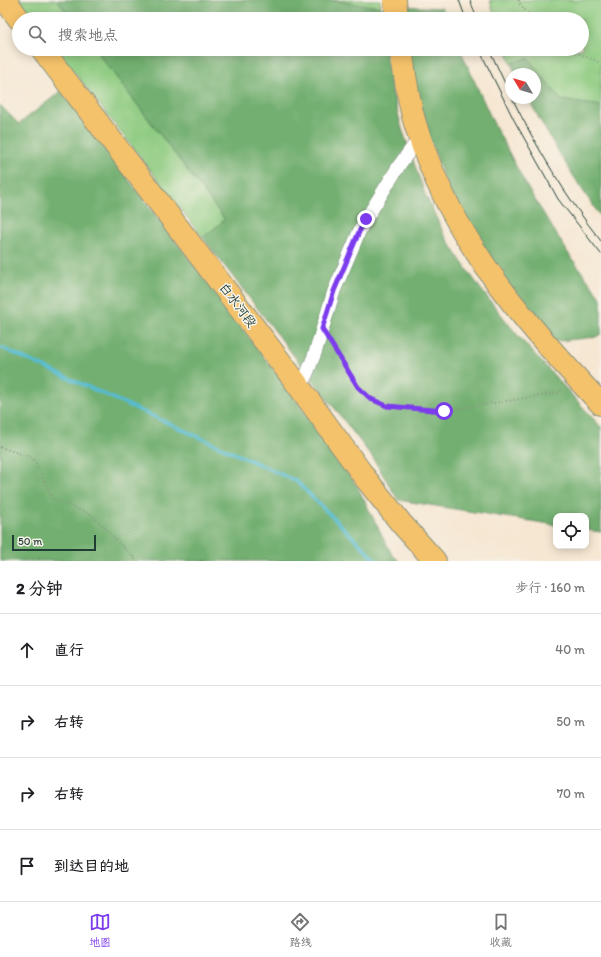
<!DOCTYPE html>
<html lang="zh">
<meta charset="utf-8">
<style>
:root{--surface:#fff;--page:#f2f2f2;--text:#202124;--muted:#757577;--line:#e0e0e0;--accent:#7c3aed}
body{margin:0;font-family:Itim,"LXGW WenKai TC",sans-serif;background:var(--page);color:var(--text)}
.controls{position:absolute;right:12px;bottom:12px;display:grid;overflow:hidden;border-radius:8px;box-shadow:0 2px 10px #0003}
.controls button{width:36px;height:36px;display:grid;place-items:center;padding:0;border:0;border-bottom:1px solid var(--line);background:var(--surface);color:var(--text);font:20px sans-serif}
.compass{position:absolute;left:505px;top:68px;width:36px;height:36px;border-radius:50%;background:var(--surface);box-shadow:0 2px 10px #0003;rotate:308deg}
.scale{position:absolute;left:12px;bottom:10px;width:84px;box-sizing:border-box;padding-left:4px;border:2px solid #1f3d34;border-top:0;font-size:11px;line-height:14px;white-space:nowrap;color:#1f3d34;-webkit-text-stroke:3px #f7f3e8;paint-order:stroke}
.stop{position:absolute;width:12px;height:12px;margin:-9px;border:3px solid #7c3aed;border-radius:50%;background:#fff}
.stop.end{background:#7c3aed;border-color:#fff;box-shadow:0 1px 4px #0008}
.list{margin:0;padding:0;list-style:none}
h2{display:flex;justify-content:space-between;align-items:center;height:52px;margin:0;padding:0 16px;font-size:17px}
h2 small{font-size:13px;font-weight:400;color:var(--muted)}
.list li{display:grid;grid-template-columns:26px 1fr auto;gap:12px;align-items:center;box-sizing:border-box;height:72px;padding:0 16px;border-top:1px solid var(--line)}
.list b{display:block;font-size:15px;white-space:nowrap}
.list em{font-size:13px;font-style:normal;color:var(--muted)}
.icon{flex:none;width:22px;height:22px;fill:none;stroke:currentColor;stroke-width:2;stroke-linecap:round;stroke-linejoin:round}
.map{position:relative;flex:none;width:601px;height:561px;overflow:hidden}
.search{position:absolute;background:var(--surface);box-shadow:0 2px 10px #0003;left:12px;right:12px;top:12px;height:44px;display:flex;align-items:center;gap:10px;box-sizing:border-box;padding:0 14px;border-radius:22px;color:var(--muted);font-size:15px}
.sheet{height:340px;background:var(--surface)}
nav{display:flex;justify-content:space-around;align-items:center;box-sizing:border-box;height:56px;border-top:1px solid var(--line);background:var(--surface);font-size:11px;color:var(--muted)}
nav a{display:grid;justify-items:center;gap:2px}
nav .on{color:var(--accent)}
.map>svg:first-child{display:block}
.green{fill:#8ecb81;stroke:#56845a}
.forest{fill:#72af6f;stroke:#487652}
.lines{fill:none;stroke-linecap:round;stroke-linejoin:round}
.stream{stroke:#55bcd3;stroke-width:3.5}
.street-casing{stroke:#8a9284;stroke-width:14}
.highway-casing{stroke:#8a9284;stroke-width:24}
.path{stroke:#8a9284;stroke-width:2;stroke-dasharray:1 3;stroke-linecap:butt}
.street{stroke:#fff;stroke-width:13}
.highway{stroke:#f4c26a;stroke-width:22}
.tram{stroke:#1f3d34;stroke-width:1}
.route{stroke:#7c3aed;stroke-width:5}
.labels{text-anchor:middle;dominant-baseline:central;stroke-width:3;stroke-linejoin:round;paint-order:stroke}
.street-label{font-size:13px;fill:#1f3d34;stroke:#f7f3e8}
</style>
<div class="map">
<svg width="601" height="561" viewBox="0 0 601 561">
<rect width="100%" height="100%" fill="#f7f3e8"/>
<filter id="ink" filterUnits="userSpaceOnUse"><feTurbulence type="fractalNoise" baseFrequency=".025" numOctaves="2"/><feDisplacementMap in="SourceGraphic" scale="8" xChannelSelector="R" yChannelSelector="G"/><feConvolveMatrix kernelMatrix="1 2 1 2 8 2 1 2 1" color-interpolation-filters="sRGB"/></filter>
<filter id="wash" filterUnits="userSpaceOnUse"><feTurbulence type="fractalNoise" baseFrequency=".012" numOctaves="4" result="noise"/><feDisplacementMap in="SourceGraphic" scale="16" xChannelSelector="R" yChannelSelector="G"/><feGaussianBlur stdDeviation="0.9" result="paint"/><feColorMatrix in="noise" values="0 0 0 0 0 0 0 0 0 0 0 0 0 0 0 0 0 1.4 0 .05"/><feComposite in="paint" operator="in"/></filter>
<g filter="url(#wash)">
<rect width="100%" height="100%" fill="#f6e7d3"/>
<g class="green">
<path d="M18,0H57L72,19H33Z"/>
<path d="M326,0H380L381,7Z"/>
<path d="M490,0H601V106L561,100L528,58L511,63L506,49H582V19H495Z"/>
<path d="M56,49H95L225,220L203,238Z"/>
</g>
<g class="forest">
<path d="M57,0H326L381,7L382,19H72Z"/>
<path d="M398,6L442,8L447,19H399Z"/>
<path d="M95,49H385L390,82L402,129L425,194L444,234L461,261L480,288L519,337L601,427V532L586,530V516H556V525L398,500L373,458L203,238L225,219Z"/>
<path d="M401,49H460L492,120L527,187L570,256L601,298V334L596,337L549,342L457,220Z"/>
<path d="M528,58L561,100L601,106V217C574,179 550,139 528,98H535V74H516L511,63Z"/>
<path d="M61,91L284,383L357,486L391,553L399,561H0V105L19,124Z"/>
</g>
<g class="lines">
<path class="stream" d="M0,347L296,481L377,561"/>
</g>
</g>
<g filter="url(#ink)">
<g class="lines">
<g class="street-casing">
<path id="street" d="M301,389L315,353L334,291L359,232L366,219L400,164L420,137"/>
</g>
<g class="highway-casing">
<g id="highway">
<path d="M5,0L19,19"/>
<path d="M395,0L397,19"/>
<path d="M42,49L292,377L366,479L401,523L435,561"/>
<path d="M401,49C404,70 407,91 412,112C415,126 421,141 426,155C462,251 531,330 601,404"/>
</g>
</g>
<g class="path">
<path d="M519,0V3L533,19"/>
<path d="M568,49L601,63"/>
<path d="M330,342L358,387L371,399L387,406L444,411L558,393L564,389"/>
<path d="M0,447L33,458L53,499L92,515L137,561"/>
</g>
<use href="#street" class="street"/>
<use href="#highway" class="highway"/>
<g class="tram">
<path d="M459,0L466,19"/>
<path d="M470,0L477,19"/>
<path d="M479,49L514,120L558,199L601,254"/>
<path d="M489,49L511,96"/>
<path d="M512,98C537,148 566,197 601,241"/>
</g>
</g>
</g>
<g class="lines" filter="url(#ink)">
<path class="route" d="M366,219L359,232L334,291L322,329L358,387L371,399L387,406L444,411"/>
</g>
<g class="labels">
<g class="street-label">
<text transform="translate(238 305) rotate(53)">白水河段</text>
</g>
</g>
</svg>
<div class="controls">
<button><svg class="icon" aria-label="locate" viewBox="0 0 24 24"><circle cx="12" cy="12" r="6"/><path d="M12 2v4M12 18v4M2 12h4M18 12h4"/></svg></button>
</div>
<svg class="compass" viewBox="-18 -18 36 36"><path d="M0-13l5 13h-10z" fill="#e53935"/><path d="M0 13l5-13h-10z" fill="#757577"/></svg>
<div class="scale">50 m</div>
<div class="stop" style="left:444px;top:411px"></div>
<div class="stop end" style="left:366px;top:219px"></div>
<div class="search"><svg class="icon" aria-label="search" viewBox="0 0 24 24"><circle cx="10" cy="10" r="6"/><path d="M15 15l6 6"/></svg>搜索地点</div>
</div>
<section class="sheet">
<h2>2 分钟<small>步行 · 160 m</small></h2>
<ul class="list">
<li><svg class="icon" aria-label="ahead" viewBox="0 0 24 24"><path d="M12 20V5M6 11l6-6 6 6"/></svg><div><b>直行</b></div><em>40 m</em></li>
<li><svg class="icon" aria-label="right" viewBox="0 0 24 24"><path d="M7 20v-9h11M14 6l5 5-5 5"/></svg><div><b>右转</b></div><em>50 m</em></li>
<li><svg class="icon" aria-label="right" viewBox="0 0 24 24"><path d="M7 20v-9h11M14 6l5 5-5 5"/></svg><div><b>右转</b></div><em>70 m</em></li>
<li><svg class="icon" aria-label="arrive" viewBox="0 0 24 24"><path d="M6 21V4h12l-3 4 3 4H6"/></svg><div><b>到达目的地</b></div></li>
</ul>
</section>
<nav>
<a class="on"><svg class="icon" aria-label="map" viewBox="0 0 24 24"><path d="M3 6l6-2 6 2 6-2v14l-6 2-6-2-6 2zM9 4v14M15 6v14"/></svg>地图</a>
<a><svg class="icon" aria-label="directions" viewBox="0 0 24 24"><path d="M12 3l9 9-9 9-9-9zM9 14v-3h6M13 9l2 2-2 2"/></svg>路线</a>
<a><svg class="icon" aria-label="saved" viewBox="0 0 24 24"><path d="M7 4h10v16l-5-4-5 4z"/></svg>收藏</a>
</nav>
